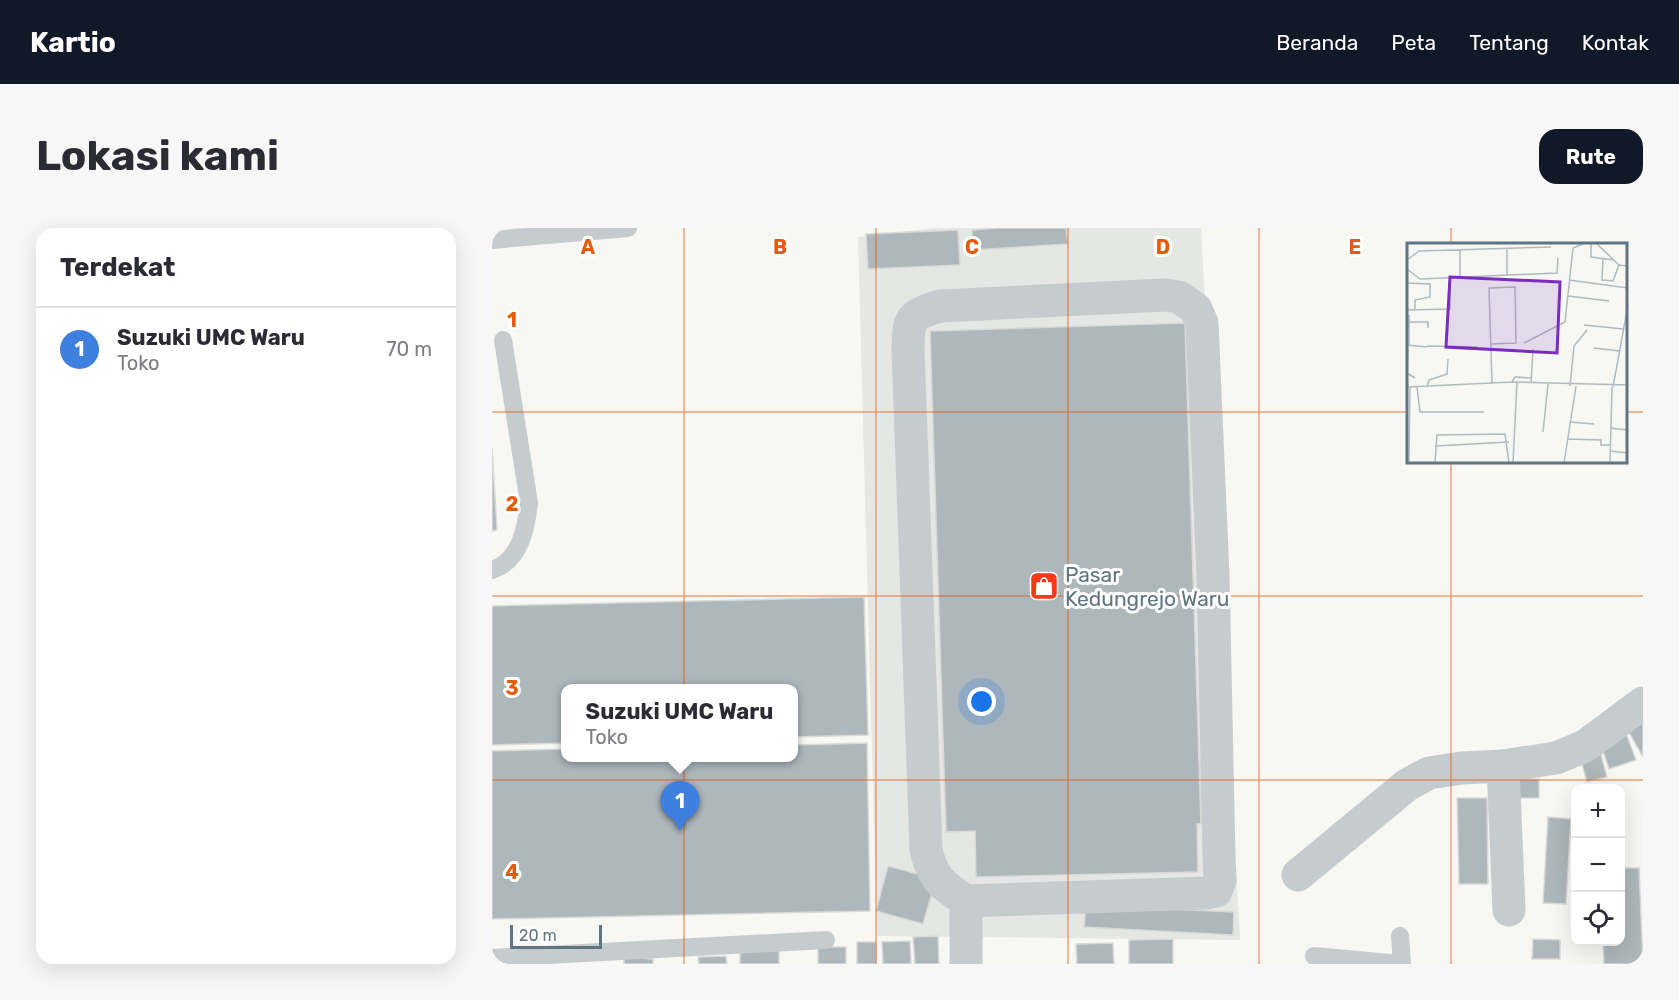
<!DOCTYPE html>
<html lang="id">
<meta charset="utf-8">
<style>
:root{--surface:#fff;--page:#f7f7f7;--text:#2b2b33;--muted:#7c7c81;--line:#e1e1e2;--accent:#111827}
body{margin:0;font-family:Rubik,sans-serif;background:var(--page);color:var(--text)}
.controls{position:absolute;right:18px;bottom:18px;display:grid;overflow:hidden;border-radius:12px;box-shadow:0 6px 24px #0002}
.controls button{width:54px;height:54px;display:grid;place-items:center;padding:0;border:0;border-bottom:2px solid var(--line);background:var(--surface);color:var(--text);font:30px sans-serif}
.scale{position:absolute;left:18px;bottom:15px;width:92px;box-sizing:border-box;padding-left:6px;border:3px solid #5f7582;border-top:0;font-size:16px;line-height:21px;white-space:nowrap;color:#5f7582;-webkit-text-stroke:4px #fff;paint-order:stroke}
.you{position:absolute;left:490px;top:474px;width:21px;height:21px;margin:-15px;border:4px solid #fff;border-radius:50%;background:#1a73e8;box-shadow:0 0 0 9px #1a73e833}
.badge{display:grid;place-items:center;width:39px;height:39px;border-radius:50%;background:var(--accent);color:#fff;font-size:20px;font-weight:700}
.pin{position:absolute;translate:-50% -50px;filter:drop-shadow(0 2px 3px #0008)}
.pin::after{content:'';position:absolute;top:32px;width:21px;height:18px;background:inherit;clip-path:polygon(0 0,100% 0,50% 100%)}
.popup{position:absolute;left:69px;top:456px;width:237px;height:78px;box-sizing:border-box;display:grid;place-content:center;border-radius:12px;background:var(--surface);filter:drop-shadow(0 2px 4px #0005);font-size:20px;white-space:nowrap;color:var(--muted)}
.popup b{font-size:22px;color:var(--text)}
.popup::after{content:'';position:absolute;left:50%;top:100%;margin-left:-12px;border:12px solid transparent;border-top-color:var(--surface)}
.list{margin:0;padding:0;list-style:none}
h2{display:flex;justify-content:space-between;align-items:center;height:78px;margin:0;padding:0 24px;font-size:26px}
h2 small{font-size:20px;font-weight:400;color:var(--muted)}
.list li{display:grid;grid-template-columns:39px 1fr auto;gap:18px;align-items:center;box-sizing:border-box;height:84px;padding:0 24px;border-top:2px solid var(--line)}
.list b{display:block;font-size:22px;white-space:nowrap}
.list p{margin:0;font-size:20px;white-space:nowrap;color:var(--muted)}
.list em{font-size:20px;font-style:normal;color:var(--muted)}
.icon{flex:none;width:33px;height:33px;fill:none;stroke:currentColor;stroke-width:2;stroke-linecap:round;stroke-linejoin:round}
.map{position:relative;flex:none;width:1151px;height:736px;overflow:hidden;border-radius:18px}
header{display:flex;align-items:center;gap:36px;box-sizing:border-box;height:84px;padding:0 30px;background:var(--accent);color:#fff}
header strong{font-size:28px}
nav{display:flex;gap:33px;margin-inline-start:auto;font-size:21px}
.intro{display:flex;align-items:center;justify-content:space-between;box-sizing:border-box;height:144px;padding:0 36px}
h1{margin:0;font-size:42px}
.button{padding:15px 27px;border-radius:18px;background:var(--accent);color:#fff;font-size:21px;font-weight:700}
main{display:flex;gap:36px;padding:0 36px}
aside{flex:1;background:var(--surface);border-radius:18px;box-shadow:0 6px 24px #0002}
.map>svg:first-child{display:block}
.built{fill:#e5e7e5}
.building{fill:#adb7bc;stroke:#d9d9d6;stroke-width:1.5}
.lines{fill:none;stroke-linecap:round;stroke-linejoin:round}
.lane{stroke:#c6cbce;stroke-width:18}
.street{stroke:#c6cbce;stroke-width:33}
.grid{fill:none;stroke:#e8590c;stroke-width:1.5;stroke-opacity:0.55}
.labels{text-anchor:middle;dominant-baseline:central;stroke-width:6;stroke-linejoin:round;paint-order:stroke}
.poi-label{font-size:21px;fill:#5f7582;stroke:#fff;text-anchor:start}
.inset-road{fill:none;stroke:#b1bbbf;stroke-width:1.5}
.view{fill:#7b2cbf;fill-opacity:0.15;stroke:#7b2cbf;stroke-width:3}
.inset-edge{fill:none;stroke:#5f7582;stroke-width:3}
.grid-label{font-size:20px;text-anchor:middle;font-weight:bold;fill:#e8590c;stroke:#fff;stroke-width:6;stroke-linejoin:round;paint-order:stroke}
</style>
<header>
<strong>Kartio</strong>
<nav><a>Beranda</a><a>Peta</a><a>Tentang</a><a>Kontak</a></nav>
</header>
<div class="intro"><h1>Lokasi kami</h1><a class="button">Rute</a></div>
<main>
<aside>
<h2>Terdekat<small></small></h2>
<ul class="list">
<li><span class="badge" style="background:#3f7fe0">1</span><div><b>Suzuki UMC Waru</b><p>Toko</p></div><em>70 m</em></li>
</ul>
</aside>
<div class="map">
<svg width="1151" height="736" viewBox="0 0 1151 736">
<rect width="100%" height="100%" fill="#f7f7f4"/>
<path class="built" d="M444,0H709L748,712L385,708L366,9Z"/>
<g class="building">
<path d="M505,0H574L576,16L481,22L480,2Z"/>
<path d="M466,2L468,37L376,41L374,6Z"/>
<path d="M693,95L709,596H705L706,644L484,649L483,603L454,604L438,103Z"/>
<path d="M0,219L5,302L0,303Z"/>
<path d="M372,369L376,507L302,509V460H74V515L0,517V378Z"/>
<path d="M1151,489V529L1134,499Z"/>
<path d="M1134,505L1144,532L1117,541L1108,514Z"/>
<path d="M375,515L378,683L0,691V523L74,521V530H302V517Z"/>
<path d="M1108,523L1115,549L1095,554L1088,529Z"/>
<rect x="1022" y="551" width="25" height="19"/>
<path d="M965,570H995L996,656H967Z"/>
<path d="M1056,589L1079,591L1074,676L1051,675Z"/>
<path d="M396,638L444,651L431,696L384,683Z"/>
<path d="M1128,640H1147L1151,736H1112L1111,714H1128Z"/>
<path d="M594,677L742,684L741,707L592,699Z"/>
<path d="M446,708L447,736H423L421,709Z"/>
<path d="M681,711V736H637V712Z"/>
<path d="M1041,711L1068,712V731H1040Z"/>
<path d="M418,713L419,736H391L390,714Z"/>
<rect x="365" y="714" width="19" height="22"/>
<path d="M621,715L622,736H585L584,716Z"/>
<rect x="326" y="719" width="28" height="17"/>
<rect x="248" y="721" width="39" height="15"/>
<path d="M234,728L235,736H207L206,729Z"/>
<path d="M132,729L161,731V736H132Z"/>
</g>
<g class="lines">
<g class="lane">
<path d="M0,12L136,0"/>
<path d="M0,342C28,333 34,301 37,275L11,112"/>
<path d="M908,708L910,736"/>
<path d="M822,728L909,736"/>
<path d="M0,730L334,712"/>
</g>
<g class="street">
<path d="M1011,538L1017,682"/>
<path d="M806,647L915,557L937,545L970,540L1011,538L1064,530L1093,518L1151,475"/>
<path d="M474,736V673C450,657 440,650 434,621L416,121C417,89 417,88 448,78L672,67L687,69L704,81L710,95L721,348L727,628L728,652L724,663L715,665L474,673"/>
</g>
</g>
<path class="grid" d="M192,0V736M384,0V736M576,0V736M767,0V736M959,0V16M0,184H917M1134,184H1151M959,234V736M0,368H1151M0,552H1151"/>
<defs>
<g id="shop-square" transform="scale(1.5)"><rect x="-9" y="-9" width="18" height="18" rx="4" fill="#f53916" stroke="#fff"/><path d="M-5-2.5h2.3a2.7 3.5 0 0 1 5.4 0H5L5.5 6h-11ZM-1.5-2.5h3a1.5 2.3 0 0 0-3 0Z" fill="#fff"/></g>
</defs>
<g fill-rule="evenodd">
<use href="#shop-square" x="552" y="358"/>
</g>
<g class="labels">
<g class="poi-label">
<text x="573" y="346">Pasar<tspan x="573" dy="24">Kedungrejo Waru</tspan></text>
</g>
</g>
<g transform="translate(915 15)">
<rect width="220" height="220" fill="#f7f7f4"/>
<path class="inset-road" d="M184,1V14L207,17M190,1L212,22L221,23M100,5V33M53,6V34M196,15L195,37L206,38L212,22M0,17L12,8L144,4M0,26L13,36L150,30L151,15M162,37L221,45M0,40L23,41V54L8,57V67M161,53L202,58M0,67L43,66V44M2,72V103M0,79H21V85M177,82L216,86M117,100L158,79L166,5L176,1M85,101L109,100L108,44L82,45L85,140M0,102L20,104M20,103L71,104M187,105L212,108M1,106L0,130L8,135M105,139L108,134L124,135M124,140L126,106M163,143L167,103L180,87M0,144L105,139L221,142M10,144L13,169H77M20,144L22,137L40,131L41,116M206,144L221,62M163,179L187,181M203,185L221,187M136,189L141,141M161,196L194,197V202H203M28,203L102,199M203,208L221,210M2,220L3,144M28,220L30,192L98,191L102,220M106,220L110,139M157,220L169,143M203,220L205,144"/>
<path class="view" d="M43,34L153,39L150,110L39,104Z"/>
<rect width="220" height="220" class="inset-edge"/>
</g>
<g class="grid-label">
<text x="96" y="26">A</text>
<text x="288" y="26">B</text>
<text x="480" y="26">C</text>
<text x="671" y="26">D</text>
<text x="863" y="26">E</text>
<text x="20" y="99">1</text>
<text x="20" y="283">2</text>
<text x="20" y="467">3</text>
<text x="20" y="651">4</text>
</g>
</svg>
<div class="controls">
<button>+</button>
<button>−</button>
<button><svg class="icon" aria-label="locate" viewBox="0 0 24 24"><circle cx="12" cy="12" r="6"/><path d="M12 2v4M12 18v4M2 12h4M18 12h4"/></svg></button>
</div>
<div class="scale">20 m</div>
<div class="you"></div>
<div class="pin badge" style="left:188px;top:603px;background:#3f7fe0">1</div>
<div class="popup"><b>Suzuki UMC Waru</b>Toko</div>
</div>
</main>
